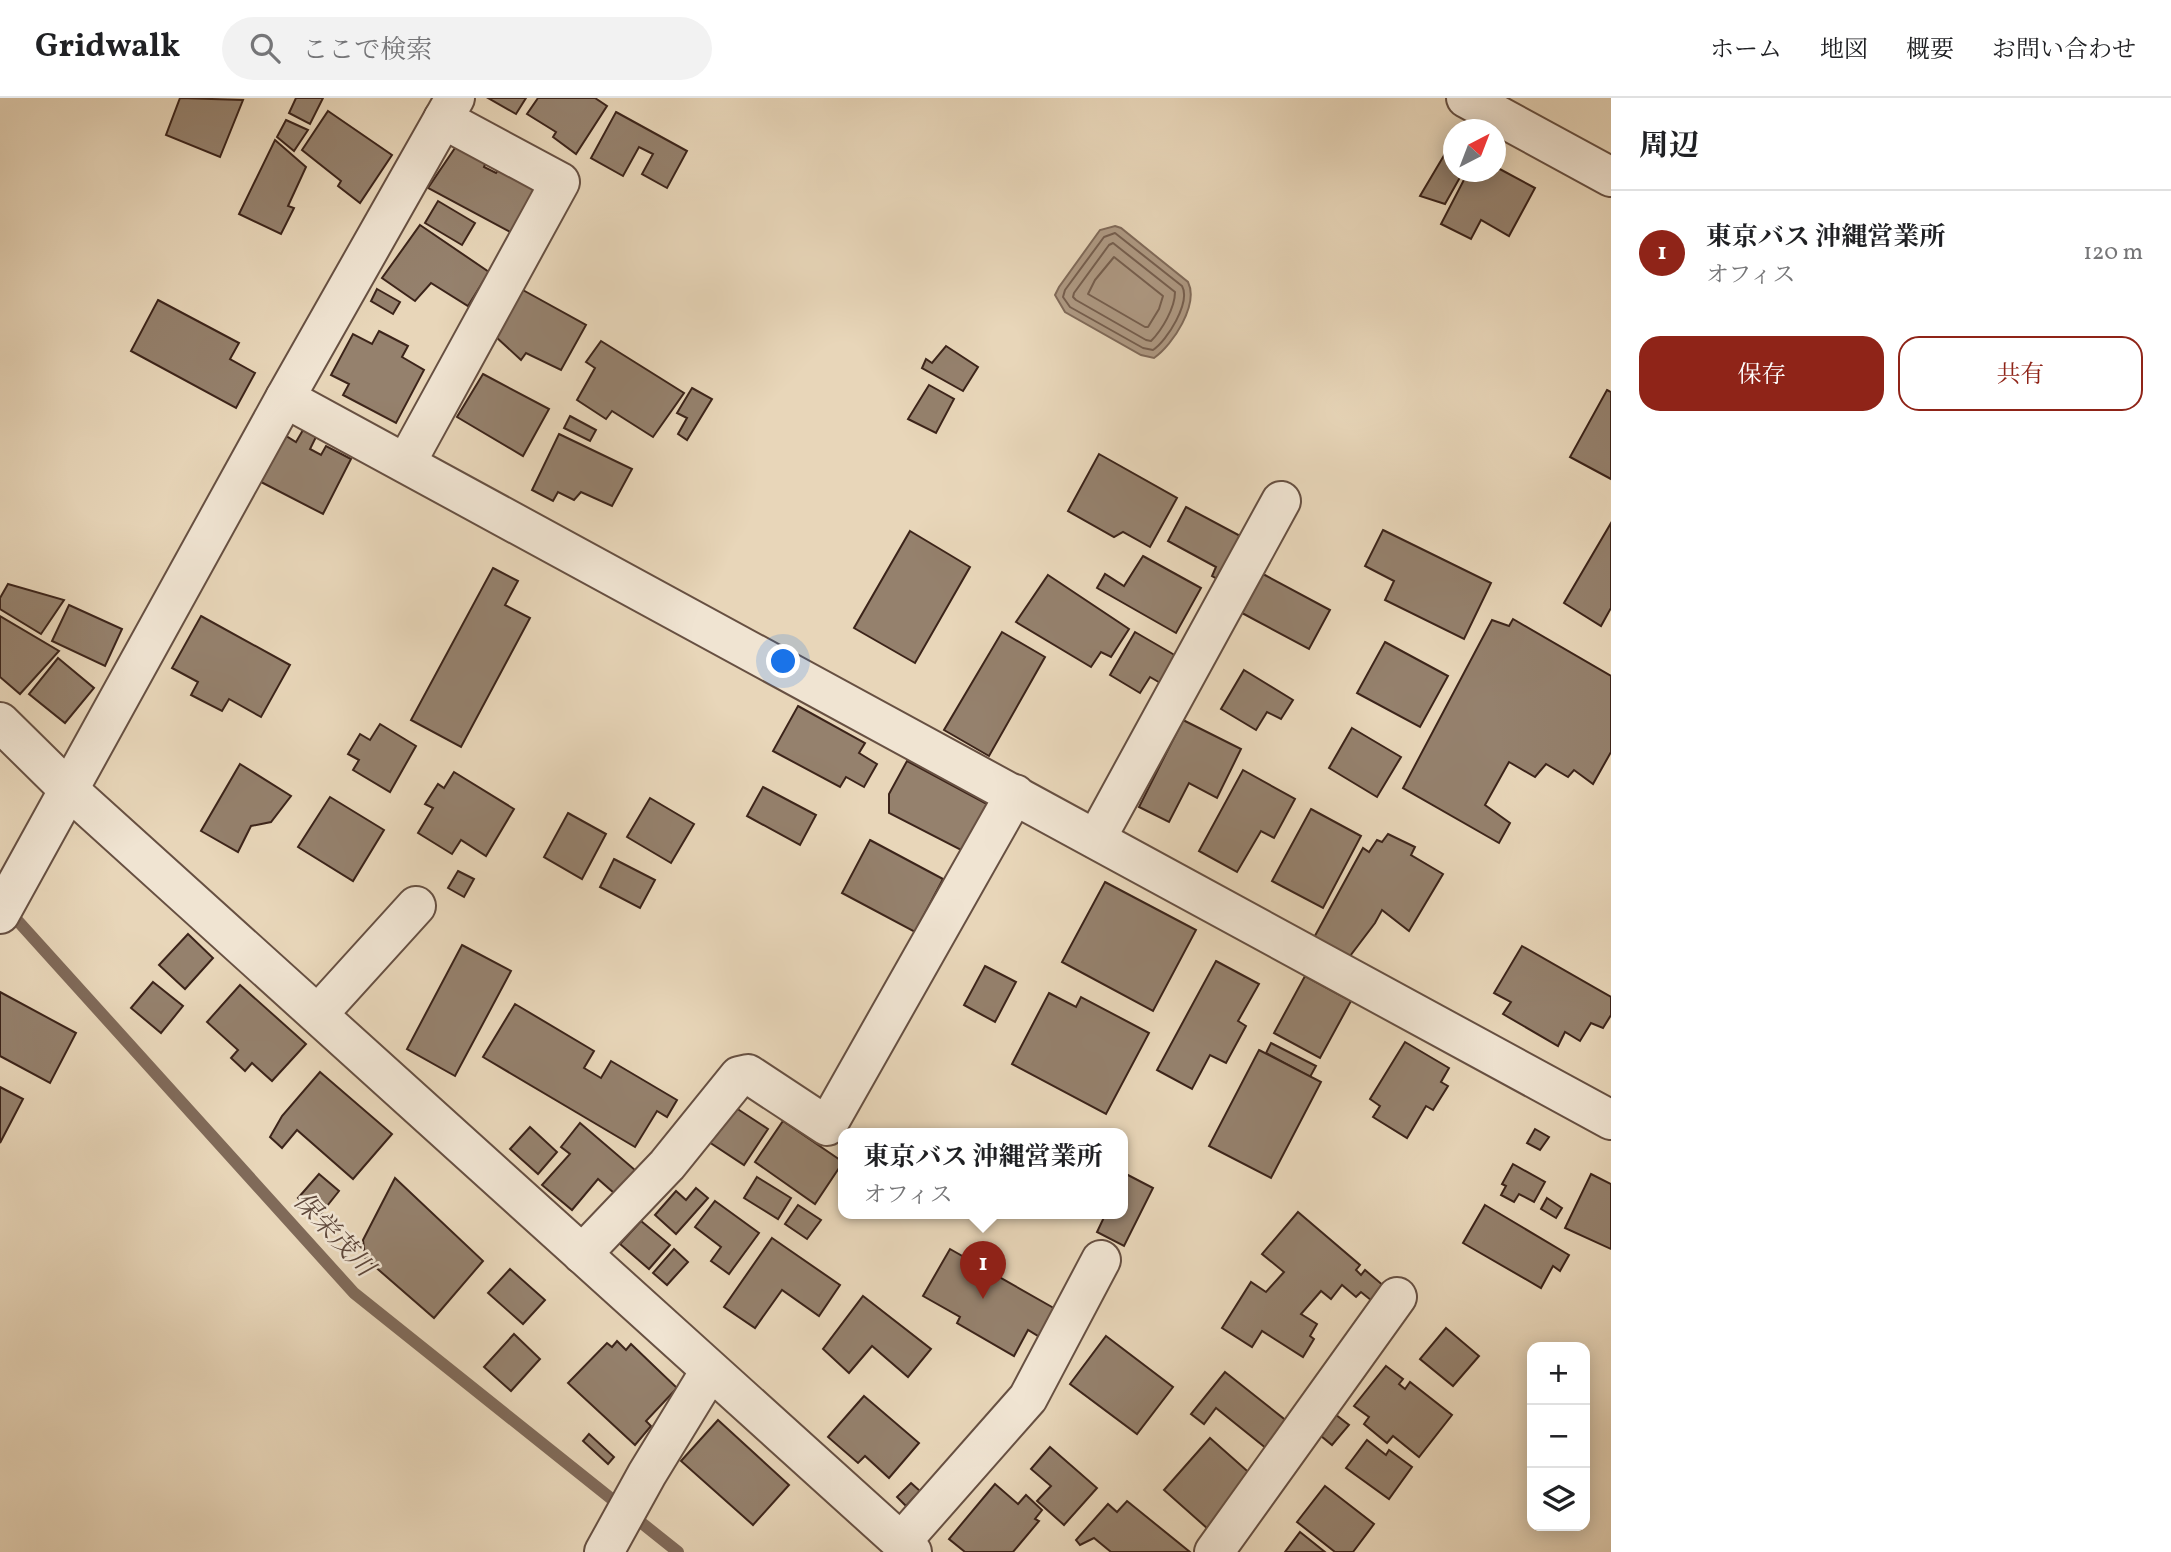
<!DOCTYPE html>
<html lang="ja">
<meta charset="utf-8">
<style>
:root{--surface:#fff;--page:#f2f2f2;--text:#202124;--muted:#757577;--line:#e0e0e0;--accent:#8f2418}
body{margin:0;font-family:Vollkorn,"Noto Serif JP",serif;background:var(--page);color:var(--text)}
.controls{position:absolute;right:21px;bottom:21px;display:grid;overflow:hidden;border-radius:14px;box-shadow:0 4px 18px #0003}
.controls button{width:63px;height:63px;display:grid;place-items:center;padding:0;border:0;border-bottom:2px solid var(--line);background:var(--surface);color:var(--text);font:35px sans-serif}
.compass{position:absolute;left:1443px;top:21px;width:63px;height:63px;border-radius:50%;background:var(--surface);box-shadow:0 4px 18px #0003;rotate:42deg}
.you{position:absolute;left:784px;top:564px;width:24px;height:24px;margin:-18px;border:5px solid #fff;border-radius:50%;background:#1a73e8;box-shadow:0 0 0 10px #1a73e833}
.badge{display:grid;place-items:center;width:46px;height:46px;border-radius:50%;background:var(--accent);color:#fff;font-size:23px;font-weight:700}
.pin{position:absolute;translate:-50% -58px;filter:drop-shadow(0 2px 4px #0008)}
.pin::after{content:'';position:absolute;top:37px;width:24px;height:21px;background:inherit;clip-path:polygon(0 0,100% 0,50% 100%)}
.popup{position:absolute;left:838px;top:1030px;width:290px;height:91px;box-sizing:border-box;display:grid;place-content:center;border-radius:14px;background:var(--surface);filter:drop-shadow(0 2px 5px #0005);font-size:23px;white-space:nowrap;color:var(--muted)}
.popup b{font-size:26px;color:var(--text)}
.popup::after{content:'';position:absolute;left:50%;top:100%;margin-left:-14px;border:14px solid transparent;border-top-color:var(--surface)}
.list{margin:0;padding:0;list-style:none}
h2{display:flex;justify-content:space-between;align-items:center;height:91px;margin:0;padding:0 28px;font-size:30px}
h2 small{font-size:23px;font-weight:400;color:var(--muted)}
.list li{display:grid;grid-template-columns:46px 1fr auto;gap:21px;align-items:center;box-sizing:border-box;height:126px;padding:0 28px;border-top:2px solid var(--line)}
.list b{display:block;font-size:26px;white-space:nowrap}
.list p{margin:0;font-size:23px;white-space:nowrap;color:var(--muted)}
.list em{font-size:23px;font-style:normal;color:var(--muted)}
.actions{display:flex;gap:14px;padding:21px 28px}
.actions a{flex:1;padding:16px 0;border:2px solid var(--accent);border-radius:21px;text-align:center;font-size:24px;color:var(--accent)}
.actions .main{background:var(--accent);color:#fff}
.icon{flex:none;width:38px;height:38px;fill:none;stroke:currentColor;stroke-width:2;stroke-linecap:round;stroke-linejoin:round}
.map{position:relative;flex:none;width:1611px;height:1454px;overflow:hidden}
header{display:flex;align-items:center;gap:42px;box-sizing:border-box;height:98px;padding:0 35px;background:var(--surface);border-bottom:2px solid var(--line)}
header strong{font-size:33px}
nav{display:flex;gap:38px;margin-inline-start:auto;font-size:24px}
.search{width:490px;height:63px;background:var(--page);display:flex;align-items:center;gap:18px;box-sizing:border-box;padding:0 24px;border-radius:38px;color:var(--muted);font-size:26px}
main{display:flex}
aside{flex:1;background:var(--surface)}
.map>svg:first-child{display:block}
.water{fill:#ae9983;stroke:#806a59;stroke-width:2}
.lines{fill:none;stroke-linecap:round;stroke-linejoin:round}
.shore{stroke:#755e4e;stroke-width:2}
.stream{stroke:#806a59;stroke-width:12}
.building{fill:#95816d;stroke:#3c241a;stroke-width:2}
.minor-casing{stroke:#675042;stroke-width:42}
.minor{stroke:#f0e4d2;stroke-width:38}
.labels{text-anchor:middle;dominant-baseline:central;stroke-width:5;stroke-linejoin:round;paint-order:stroke}
.water-label{font-size:26px;font-style:italic;fill:#5e473a;stroke:#f0e4d2}
</style>
<header>
<strong>Gridwalk</strong>
<div class="search"><svg class="icon" aria-label="search" viewBox="0 0 24 24"><circle cx="10" cy="10" r="6"/><path d="M15 15l6 6"/></svg>ここで検索</div>
<nav><a>ホーム</a><a>地図</a><a>概要</a><a>お問い合わせ</a></nav>
</header>
<main>
<div class="map">
<svg width="1611" height="1454" viewBox="0 0 1611 1454">
<rect width="100%" height="100%" fill="#e8d6b9"/>
<filter id="stains"><feTurbulence type="fractalNoise" baseFrequency=".00286" numOctaves="4"/><feColorMatrix values="0 0 0 0 .2 0 0 0 0 .09 0 0 0 0 .02 0 0 0 .5 -.17"/></filter>
<radialGradient id="worn" r=".72"><stop offset=".6" stop-color="#630" stop-opacity="0"/><stop offset="1" stop-color="#630" stop-opacity=".3"/></radialGradient>
<path class="water" d="M1115,128L1121,130L1188,184C1199,206 1173,247 1154,260L1141,257L1065,214L1055,197L1059,189L1100,132Z"/>
<g class="lines">
<g class="shore">
<path d="M1115,135L1182,188C1191,204 1167,243 1153,252L1143,250L1070,209L1063,199L1065,192L1104,139Z"/>
<path d="M1113,145L1175,194C1175,210 1162,232 1151,243L1146,242L1076,202L1073,199L1074,195L1109,147Z"/>
<path d="M1114,159L1163,198L1159,211L1148,229H1145L1088,196L1095,182Z"/>
</g>
<path class="stream" d="M7,811L354,1195L678,1454"/>
</g>
<g class="building">
<path d="M180,0L243,2L220,59L166,37Z"/>
<path d="M296,0H323L310,26L289,15Z"/>
<path d="M488,0H526L516,16Z"/>
<path d="M538,0H595L607,8L576,56L553,39L556,34L527,16Z"/>
<path d="M328,13L392,57L360,105L338,88L341,83L302,52Z"/>
<path d="M616,14L687,53L667,90L642,76L653,56L639,49L623,78L591,60Z"/>
<path d="M286,22L308,32L294,53L277,39Z"/>
<path d="M275,42L306,69L288,108L294,110L281,136L239,116Z"/>
<path d="M459,44L488,59L484,69L496,75L503,65L539,86L512,135L428,90Z"/>
<path d="M1446,54L1454,58V74H1463L1445,106L1420,98Z"/>
<path d="M1496,69L1535,90L1509,138L1481,122L1471,141L1441,126L1468,74H1496Z"/>
<path d="M438,103L475,125L462,147L425,125Z"/>
<path d="M420,127L489,174L468,208L431,185L415,203L382,180Z"/>
<path d="M377,191L400,204L393,216L371,203Z"/>
<path d="M521,191L586,227L561,272L526,255L521,262L495,238Z"/>
<path d="M158,202L239,245L230,261L255,275L236,310L131,253Z"/>
<path d="M379,233L408,248L402,259L424,272L396,325L343,297L349,286L331,277L353,236L372,246Z"/>
<path d="M601,243L684,295L653,339L612,313L606,321L577,302L595,270L586,264Z"/>
<path d="M946,248L978,269L963,293L922,270L926,261L932,265Z"/>
<path d="M483,276L549,311L523,358L457,319Z"/>
<path d="M929,287L954,301L936,335L908,321Z"/>
<path d="M692,290L712,301L687,342L678,336L687,320L677,315Z"/>
<path d="M1607,292L1611,294V381L1570,359Z"/>
<path d="M570,318L596,332L590,343L564,330Z"/>
<path d="M303,332L316,339L310,351L321,357L326,348L351,361L323,416L261,384L286,338L296,344Z"/>
<path d="M559,336L632,371L612,408L581,394L574,402L558,394L553,403L532,392Z"/>
<path d="M1099,356L1177,400L1150,449L1123,434L1114,439L1068,413Z"/>
<path d="M1186,409L1244,440L1221,483L1212,478L1216,469L1168,443Z"/>
<path d="M1611,425V510L1601,528L1564,505Z"/>
<path d="M1383,432L1491,485L1464,541L1385,502L1394,483L1365,468Z"/>
<path d="M910,433L970,469L915,565L854,530Z"/>
<path d="M1143,458L1201,490L1176,535L1097,490L1105,476L1124,488Z"/>
<path d="M493,470L518,483L505,507L530,520L461,649L411,622Z"/>
<path d="M1263,476L1330,512L1309,551L1242,515Z"/>
<path d="M1048,477L1129,531L1111,559L1101,554L1091,569L1016,524Z"/>
<path d="M8,486L64,502L41,536L0,511V500Z"/>
<path d="M69,507L122,531L105,568L52,543Z"/>
<path d="M0,518L59,553L20,596L0,579Z"/>
<path d="M201,518L290,567L261,619L229,601L222,613L191,597L198,584L172,570Z"/>
<path d="M1513,521L1611,578V654L1593,686L1574,672L1568,679L1546,666L1535,679L1509,664L1485,707L1510,725L1499,745L1403,690L1492,522L1509,528Z"/>
<path d="M1002,534L1045,559L989,658L944,632Z"/>
<path d="M1135,534L1178,559L1162,586L1150,579L1140,595L1110,577Z"/>
<path d="M1385,544L1448,578L1420,629L1357,595Z"/>
<path d="M58,560L94,590L65,625L29,596Z"/>
<path d="M1244,572L1293,602L1281,621L1267,614L1256,632L1221,611Z"/>
<path d="M798,608L865,645L859,655L877,666L864,689L846,679L840,689L773,653Z"/>
<path d="M1183,622L1241,651L1217,700L1189,685L1169,724L1139,709Z"/>
<path d="M380,626L416,648L390,694L353,672L359,662L348,656L360,636L370,642Z"/>
<path d="M1352,630L1401,659L1377,699L1329,670Z"/>
<path d="M907,663L987,706L963,753L889,715V696Z"/>
<path d="M240,666L291,698L271,724L251,728L238,754L201,733Z"/>
<path d="M1243,672L1295,701L1274,740L1261,733L1237,774L1199,753Z"/>
<path d="M454,674L514,711L486,758L461,742L452,756L418,735L433,710L425,706L438,686L444,690Z"/>
<path d="M763,689L816,717L800,747L747,718Z"/>
<path d="M330,699L384,732L353,783L298,749Z"/>
<path d="M650,700L694,726L671,765L627,739Z"/>
<path d="M1311,711L1361,738L1323,810L1272,783Z"/>
<path d="M568,715L606,736L582,781L544,759Z"/>
<path d="M1388,736L1415,749L1411,757L1443,776L1409,833L1382,812L1375,825L1347,862L1311,845L1363,750L1369,754L1377,742L1382,744Z"/>
<path d="M870,742L943,781L915,834L842,795Z"/>
<path d="M614,761L655,782L640,810L600,789Z"/>
<path d="M458,773L474,781L464,799L448,790Z"/>
<path d="M1105,784L1196,832L1153,913L1062,864Z"/>
<path d="M188,836L213,860L185,891L159,867Z"/>
<path d="M462,847L511,873L455,978L407,951Z"/>
<path d="M1522,848L1611,899V917L1603,930L1591,925L1580,943L1565,934L1558,948L1503,916L1511,904L1494,895Z"/>
<path d="M1216,863L1259,886L1238,923L1246,928L1226,965L1210,957L1192,991L1157,972Z"/>
<path d="M985,868L1016,884L995,924L964,907Z"/>
<path d="M1305,878L1351,903L1320,960L1274,935Z"/>
<path d="M153,884L183,908L161,935L131,910Z"/>
<path d="M240,887L306,946L272,983L252,965L245,973L231,960L238,952L207,924Z"/>
<path d="M0,894L76,935L50,985L0,958Z"/>
<path d="M1049,895L1076,909L1081,899L1149,935L1106,1016L1012,966Z"/>
<path d="M515,906L594,953L584,970L601,980L611,963L677,1002L667,1019L657,1013L635,1049L483,959Z"/>
<path d="M1405,944L1449,970L1441,984L1448,988L1433,1012L1426,1008L1407,1040L1373,1019L1380,1008L1370,1001Z"/>
<path d="M1271,945L1316,968L1310,979L1266,955Z"/>
<path d="M1259,952L1321,984L1271,1080L1209,1048Z"/>
<path d="M320,974L392,1036L353,1081L297,1032L282,1050L270,1039L282,1018Z"/>
<path d="M0,989L23,1001L0,1045Z"/>
<path d="M733,1008L768,1031L744,1067L709,1044Z"/>
<path d="M783,1023L843,1064L815,1106L755,1064Z"/>
<path d="M580,1025L642,1078L622,1102L598,1081L572,1112L542,1087L570,1056L561,1049Z"/>
<path d="M530,1029L557,1054L538,1076L510,1051Z"/>
<path d="M1535,1031L1549,1039L1540,1052L1527,1045Z"/>
<path d="M1513,1066L1545,1084L1534,1104L1519,1096L1514,1104L1501,1097L1506,1088L1502,1086Z"/>
<path d="M319,1076L339,1093L319,1118L298,1100Z"/>
<path d="M1126,1076L1153,1090L1124,1148L1097,1134L1106,1115H1123V1082Z"/>
<path d="M1591,1076L1611,1086V1151L1565,1130Z"/>
<path d="M757,1079L791,1100L778,1121L744,1100Z"/>
<path d="M395,1080L483,1163L434,1220L365,1160L363,1142Z"/>
<path d="M696,1090L708,1100L676,1136L655,1117L676,1093L686,1102Z"/>
<path d="M1547,1100L1562,1110L1556,1120L1541,1111Z"/>
<path d="M715,1103L759,1135L729,1176L711,1163L721,1149L695,1129Z"/>
<path d="M798,1107L821,1122L807,1141L785,1126Z"/>
<path d="M1485,1107L1569,1157L1560,1173L1553,1168L1541,1190L1463,1145Z"/>
<path d="M1298,1114L1360,1167L1356,1172L1361,1177L1365,1172L1385,1189L1372,1203L1361,1194L1356,1199L1342,1187L1331,1201L1321,1193L1301,1216L1317,1226L1310,1238L1314,1241L1303,1259L1262,1233L1252,1249L1222,1230L1251,1184L1266,1194L1284,1174L1262,1156Z"/>
<path d="M641,1123L670,1147L649,1171L620,1146Z"/>
<path d="M772,1140L840,1187L819,1218L782,1192L755,1230L724,1209Z"/>
<path d="M674,1151L688,1164L667,1187L653,1175Z"/>
<path d="M950,1151L1059,1213L1043,1241L1028,1232L1014,1258L957,1225L960,1219L923,1198Z"/>
<path d="M510,1171L545,1202L523,1226L488,1195Z"/>
<path d="M863,1198L931,1251L908,1279L872,1248L849,1275L823,1251Z"/>
<path d="M1446,1230L1479,1258L1453,1288L1420,1261Z"/>
<path d="M514,1236L540,1261L511,1293L484,1269Z"/>
<path d="M1106,1238L1173,1289L1137,1336L1070,1286Z"/>
<path d="M617,1243L626,1252L631,1246L677,1290L646,1323L651,1328L635,1347L568,1285L607,1245L612,1249Z"/>
<path d="M1386,1268L1403,1281L1399,1286L1405,1291L1410,1284L1452,1317L1419,1359L1393,1338L1387,1345L1364,1326L1369,1319L1354,1308Z"/>
<path d="M1225,1274L1293,1328L1272,1355L1216,1310L1204,1326L1191,1316Z"/>
<path d="M864,1298L919,1345L889,1380L865,1358L858,1365L828,1339Z"/>
<path d="M1331,1313L1349,1327L1332,1347L1315,1333Z"/>
<path d="M718,1322L789,1387L753,1427L681,1363Z"/>
<path d="M589,1336L614,1359L608,1366L583,1343Z"/>
<path d="M1210,1340L1254,1379L1208,1431L1164,1392Z"/>
<path d="M1367,1342L1386,1357L1389,1352L1412,1369L1389,1401L1346,1370Z"/>
<path d="M1050,1349L1097,1390L1064,1427L1037,1403L1051,1388L1031,1371Z"/>
<path d="M911,1385L920,1393L906,1408L897,1399Z"/>
<path d="M995,1386L1018,1406L1026,1397L1042,1412L1035,1421L1039,1423L1013,1454H965L949,1441Z"/>
<path d="M1325,1388L1374,1426L1353,1454H1335L1297,1424Z"/>
<path d="M1127,1403L1190,1454H1111L1094,1440L1080,1447L1076,1442L1108,1406L1117,1414Z"/>
<path d="M1300,1434L1325,1454H1285Z"/>
</g>
<g class="lines">
<g class="minor-casing">
<g id="minor">
<path d="M1466,0L1611,79"/>
<path d="M285,300L1611,1022"/>
<path d="M406,365L560,84L443,21"/>
<path d="M0,624L69,692L912,1454"/>
<path d="M1096,741L1281,403"/>
<path d="M0,816L285,300L455,0"/>
<path d="M318,916L416,808"/>
<path d="M582,1156L667,1067L739,978L748,976L827,1028L1015,696"/>
<path d="M901,1444L1028,1300L1101,1162"/>
<path d="M604,1454L647,1376L710,1273"/>
<path d="M1214,1454L1397,1199"/>
</g>
</g>
<use href="#minor" class="minor"/>
</g>
<g class="labels">
<g class="water-label">
<text transform="translate(333 1137) rotate(47)">保栄茂川</text>
</g>
</g>
<rect width="100%" height="100%" filter="url(#stains)"/>
<rect width="100%" height="100%" fill="url(#worn)"/>
</svg>
<div class="controls">
<button>+</button>
<button>−</button>
<button><svg class="icon" aria-label="layers" viewBox="0 0 24 24"><path d="M12 4l9 5-9 5-9-5zM3 14l9 5 9-5"/></svg></button>
</div>
<svg class="compass" viewBox="-18 -18 36 36"><path d="M0-13l5 13h-10z" fill="#e53935"/><path d="M0 13l5-13h-10z" fill="#757577"/></svg>
<div class="you"></div>
<div class="pin badge" style="left:983px;top:1201px">1</div>
<div class="popup"><b>東京バス 沖縄営業所</b>オフィス</div>
</div>
<aside>
<h2>周辺<small></small></h2>
<ul class="list">
<li><span class="badge">1</span><div><b>東京バス 沖縄営業所</b><p>オフィス</p></div><em>120 m</em></li>
</ul>
<div class="actions"><a class="main">保存</a><a>共有</a></div>
</aside>
</main>
